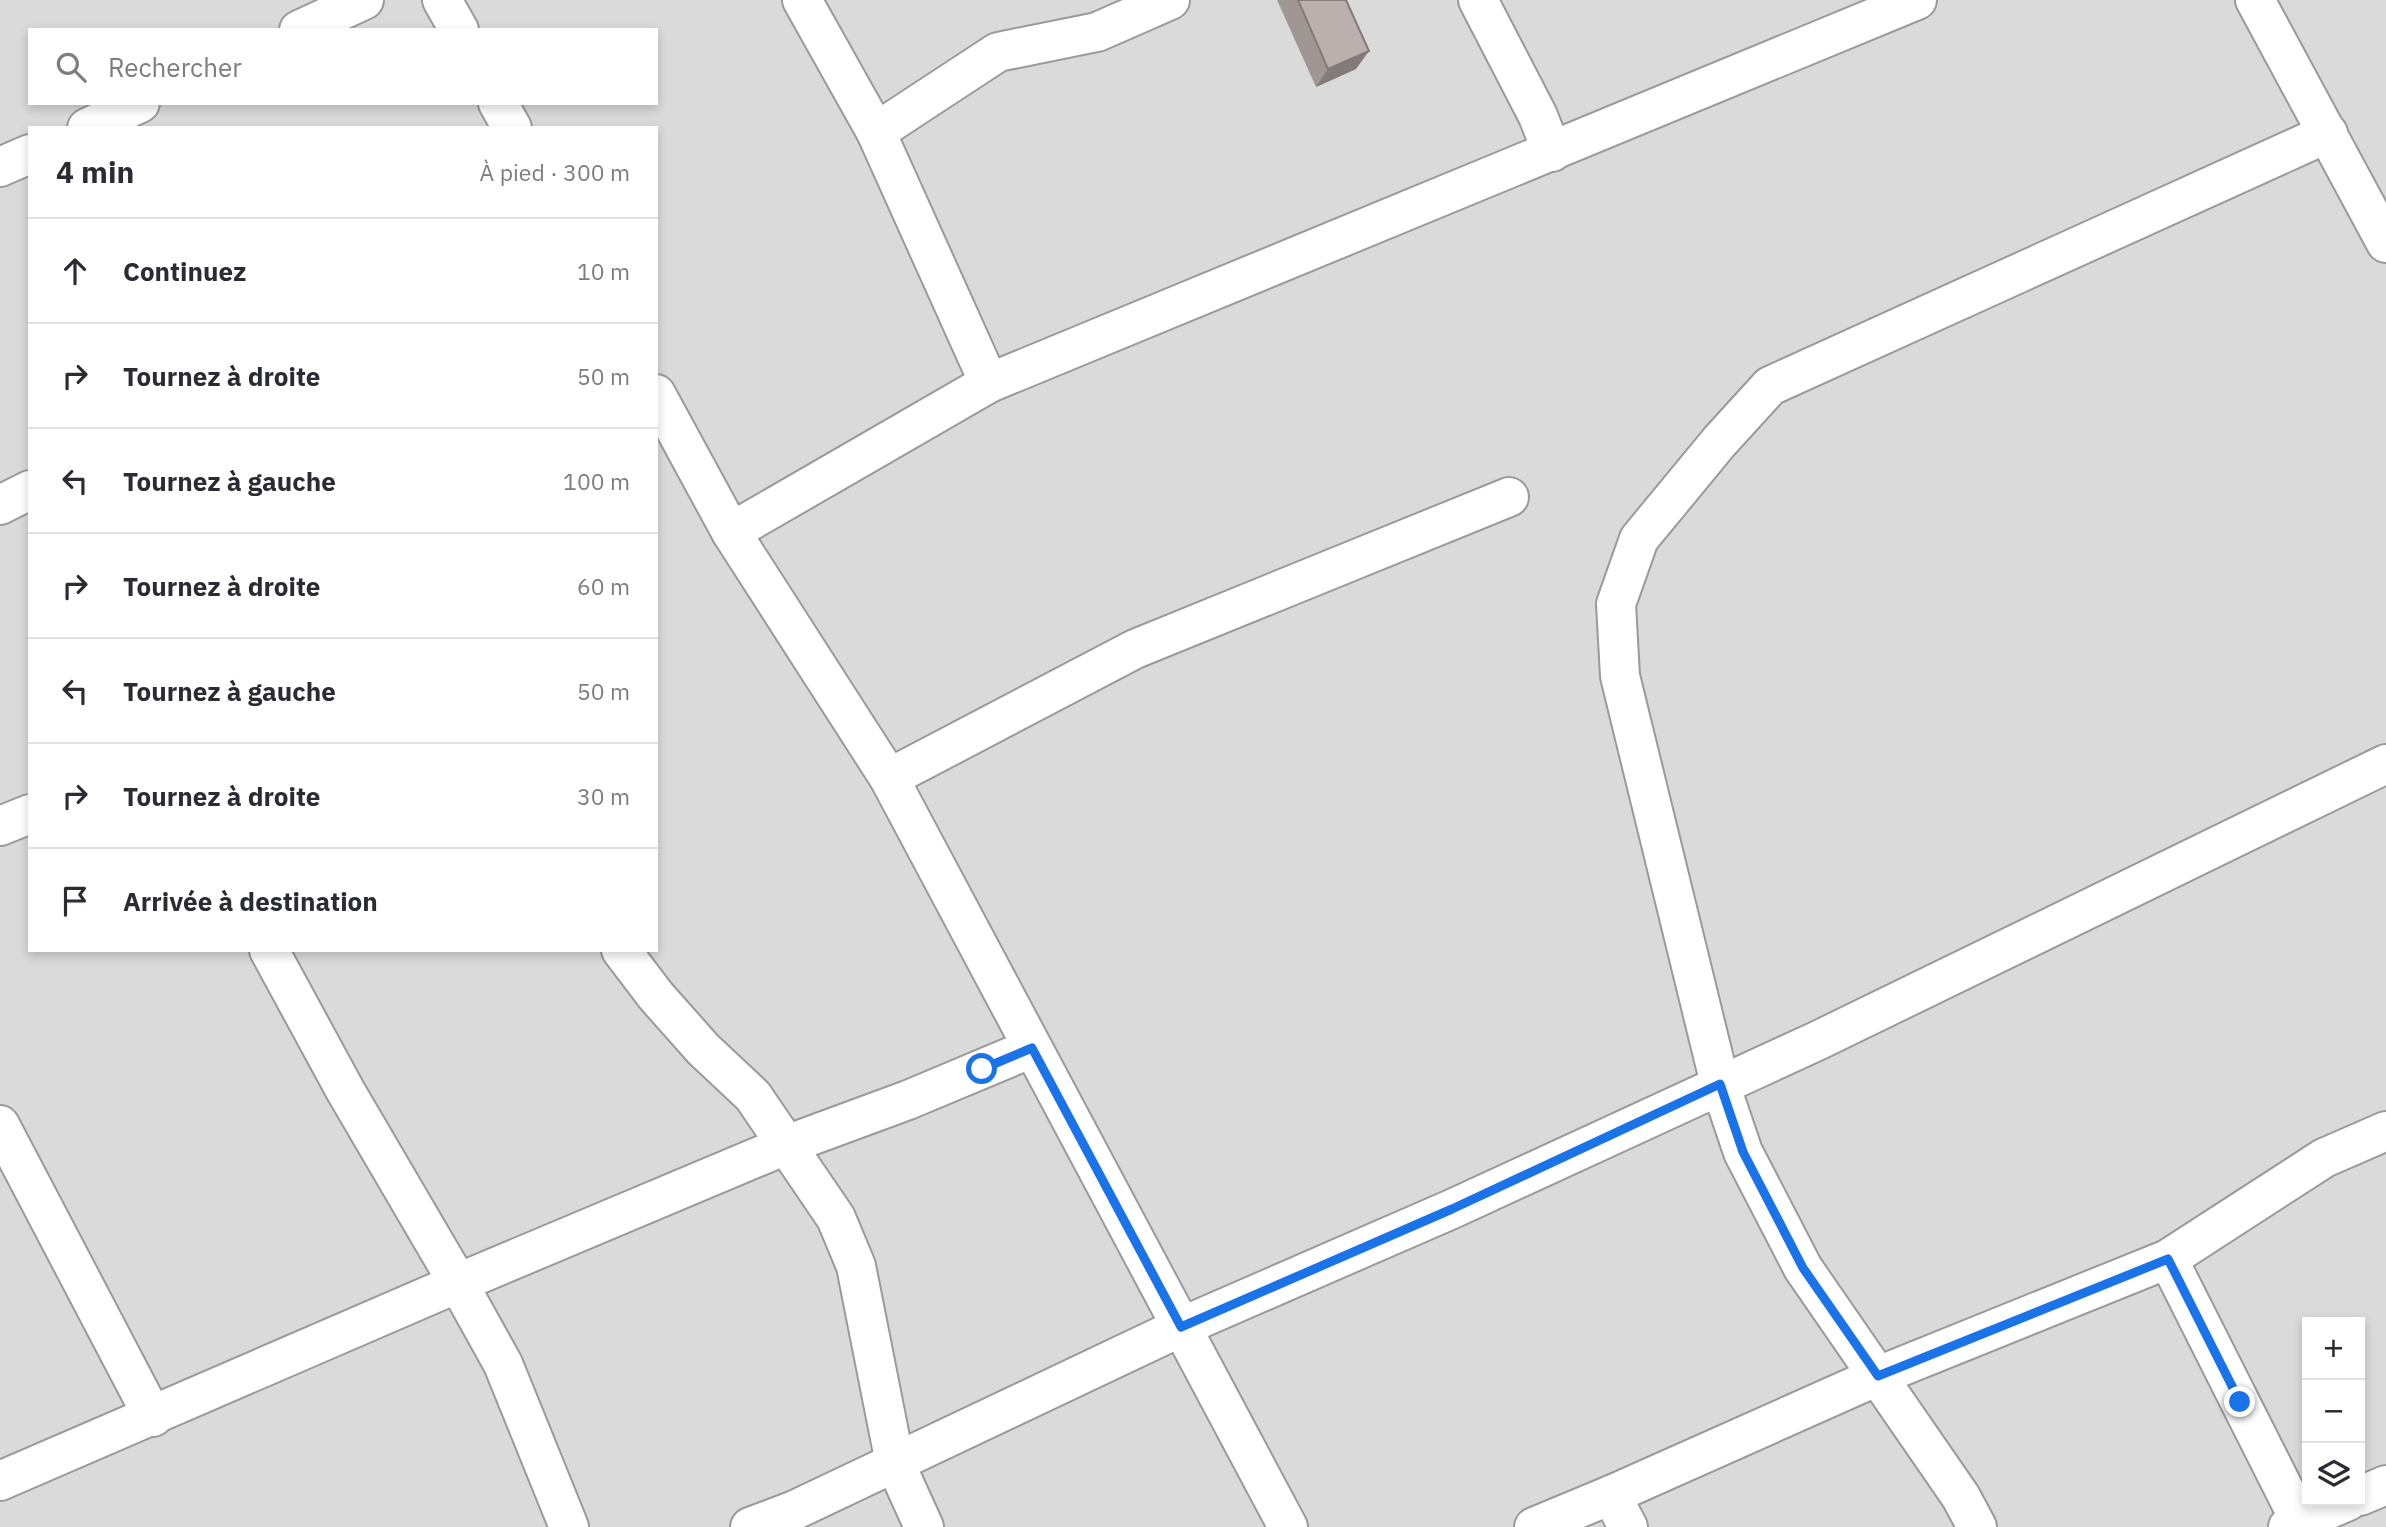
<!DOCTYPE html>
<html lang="fr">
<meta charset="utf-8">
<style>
:root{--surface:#fff;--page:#f2f2f3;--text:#2b2b33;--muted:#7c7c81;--line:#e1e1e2}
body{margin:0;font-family:"IBM Plex Sans",sans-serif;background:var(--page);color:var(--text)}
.controls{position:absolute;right:21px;bottom:21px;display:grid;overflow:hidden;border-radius:0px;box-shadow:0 4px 10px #0003}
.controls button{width:63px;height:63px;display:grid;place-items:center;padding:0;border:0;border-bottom:2px solid var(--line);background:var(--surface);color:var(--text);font:35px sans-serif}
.stop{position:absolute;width:21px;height:21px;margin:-16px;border:5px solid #1a73e8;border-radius:50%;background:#fff}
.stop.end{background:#1a73e8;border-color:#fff;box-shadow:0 2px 7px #0008}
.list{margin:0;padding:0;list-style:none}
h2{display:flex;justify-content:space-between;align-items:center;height:91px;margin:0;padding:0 28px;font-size:30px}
h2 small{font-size:23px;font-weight:400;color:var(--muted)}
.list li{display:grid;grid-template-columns:46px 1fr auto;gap:21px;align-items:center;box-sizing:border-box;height:105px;padding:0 28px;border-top:2px solid var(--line)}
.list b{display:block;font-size:26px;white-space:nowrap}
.list em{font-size:23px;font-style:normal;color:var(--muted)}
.icon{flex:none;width:38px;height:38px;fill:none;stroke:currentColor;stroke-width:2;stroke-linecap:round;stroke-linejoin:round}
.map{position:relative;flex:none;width:2386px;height:1527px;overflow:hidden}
.search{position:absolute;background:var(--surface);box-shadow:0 4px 10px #0003;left:28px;top:28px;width:630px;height:77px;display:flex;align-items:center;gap:18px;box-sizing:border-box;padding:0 24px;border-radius:0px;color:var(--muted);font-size:26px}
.panel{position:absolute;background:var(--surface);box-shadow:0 4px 10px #0003;left:28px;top:126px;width:630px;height:826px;border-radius:0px}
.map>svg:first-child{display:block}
.residential{fill:#dbdada;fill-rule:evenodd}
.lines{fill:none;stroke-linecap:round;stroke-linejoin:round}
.minor-casing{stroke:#9a9a9a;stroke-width:42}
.minor{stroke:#fff;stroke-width:38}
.wall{fill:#a09795}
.shaded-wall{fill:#827b79}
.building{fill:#bab0ad;stroke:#827b79;stroke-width:2}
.route{stroke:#1a73e8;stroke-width:9}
</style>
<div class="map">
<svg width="2386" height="1527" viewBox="0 0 2386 1527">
<rect width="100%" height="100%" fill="#ede8e4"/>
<path class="residential" d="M0,0H2386V1527H0ZM30,30H656V103H30ZM30,128H656V950H30ZM2307,1322H2360V1501H2307Z"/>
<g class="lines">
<g class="minor-casing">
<g id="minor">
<path d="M442,0L459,30"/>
<path d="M802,0L876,132L989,383"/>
<path d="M1478,0L1538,116L1552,152"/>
<path d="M2255,0L2386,243"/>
<path d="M299,30L364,0"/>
<path d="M498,103L512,128"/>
<path d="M87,128L140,103"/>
<path d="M876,132L998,52L1097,32L1170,0"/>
<path d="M0,167L30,154"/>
<path d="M656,394L731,532L889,778L1288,1527"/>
<path d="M0,505L30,490"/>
<path d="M731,532L989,383L1917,0"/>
<path d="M889,778L1135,649L1509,497"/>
<path d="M0,826L30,814"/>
<path d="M269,950L345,1090L458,1283L503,1364L569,1527"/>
<path d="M621,950L656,996L703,1049L753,1096L836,1218L856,1266L895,1463L924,1527"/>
<path d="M0,1125L153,1417"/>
<path d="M2168,1259L2300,1521"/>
<path d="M0,1481L458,1283L786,1145L908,1100L1032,1048"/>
<path d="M1611,1495L1628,1527"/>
<path d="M2360,1496L2386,1485"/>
<path d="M750,1527L795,1510L1181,1327L1452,1209L1819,1040L2386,764"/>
<path d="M1534,1527L1611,1495L1878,1376L2168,1259L2324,1158L2386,1131"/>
<path d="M1977,1527L1961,1497L1803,1268L1743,1152L1720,1084L1620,676L1616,604L1639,539L1719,442L1770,386L2328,133"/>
<path d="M2288,1527L2348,1501"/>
</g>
</g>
<use href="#minor" class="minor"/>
</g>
<path class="wall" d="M1277,0H1346L1356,69L1316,87Z"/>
<path class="shaded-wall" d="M1369,51L1356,69L1316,87L1328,69Z"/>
<path class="building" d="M1298,0H1346L1369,51L1328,69Z"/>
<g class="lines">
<path class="route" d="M982,1069L1032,1048L1181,1327L1452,1209L1720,1084L1743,1152L1803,1268L1878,1376L2168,1259L2240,1402"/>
</g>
</svg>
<div class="controls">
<button>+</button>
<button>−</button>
<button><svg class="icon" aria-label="layers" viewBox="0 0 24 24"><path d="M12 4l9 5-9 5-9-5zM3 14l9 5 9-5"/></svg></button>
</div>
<div class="stop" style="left:982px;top:1069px"></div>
<div class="stop end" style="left:2240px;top:1402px"></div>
<div class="search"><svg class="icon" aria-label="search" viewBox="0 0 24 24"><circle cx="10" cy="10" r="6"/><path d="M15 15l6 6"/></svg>Rechercher</div>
<section class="panel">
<h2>4 min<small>À pied · 300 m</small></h2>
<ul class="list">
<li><svg class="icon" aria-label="ahead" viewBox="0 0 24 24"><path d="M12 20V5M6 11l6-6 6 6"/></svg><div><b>Continuez</b></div><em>10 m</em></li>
<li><svg class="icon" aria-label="right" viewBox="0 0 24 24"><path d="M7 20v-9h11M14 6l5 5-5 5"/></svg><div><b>Tournez à droite</b></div><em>50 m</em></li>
<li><svg class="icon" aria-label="left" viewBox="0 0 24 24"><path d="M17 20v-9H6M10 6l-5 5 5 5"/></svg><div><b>Tournez à gauche</b></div><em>100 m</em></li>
<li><svg class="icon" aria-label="right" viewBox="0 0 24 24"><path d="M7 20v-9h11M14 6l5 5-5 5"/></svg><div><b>Tournez à droite</b></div><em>60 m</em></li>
<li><svg class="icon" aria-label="left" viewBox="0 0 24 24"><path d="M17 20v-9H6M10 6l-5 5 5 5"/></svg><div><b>Tournez à gauche</b></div><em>50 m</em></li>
<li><svg class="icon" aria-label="right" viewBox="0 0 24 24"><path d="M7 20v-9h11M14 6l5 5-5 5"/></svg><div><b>Tournez à droite</b></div><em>30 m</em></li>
<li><svg class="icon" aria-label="arrive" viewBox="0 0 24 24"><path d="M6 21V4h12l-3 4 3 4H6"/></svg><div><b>Arrivée à destination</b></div></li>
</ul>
</section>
</div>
